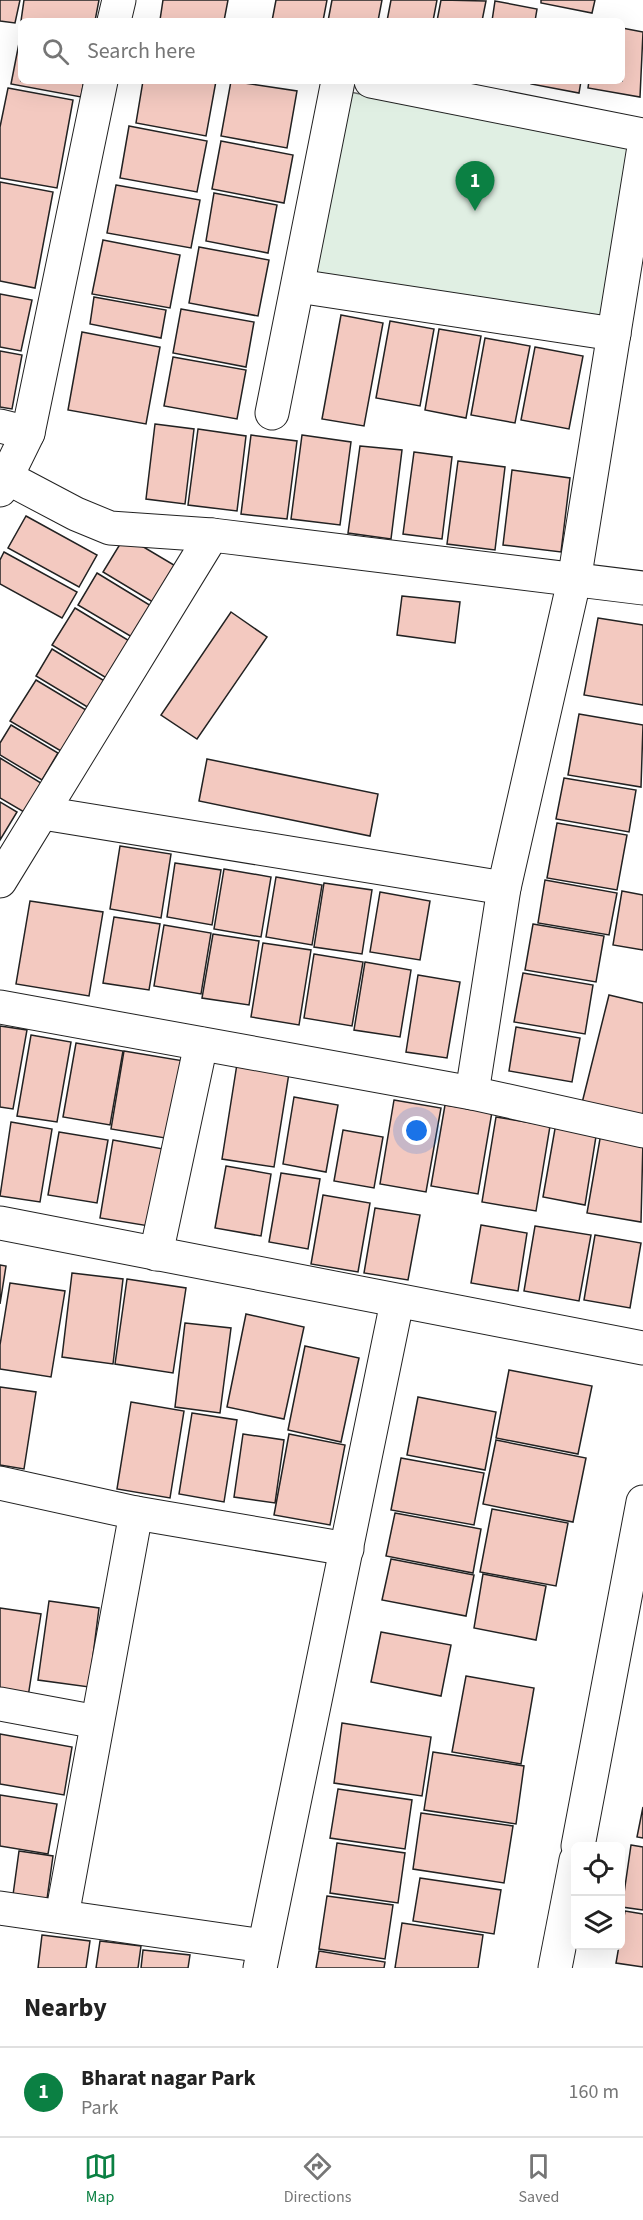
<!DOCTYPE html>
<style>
:root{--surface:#fff;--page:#f2f2f2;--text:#222;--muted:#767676;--line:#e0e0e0;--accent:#0b8043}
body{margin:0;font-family:"Source Sans 3",sans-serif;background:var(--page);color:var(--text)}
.controls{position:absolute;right:18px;bottom:18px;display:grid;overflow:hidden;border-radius:9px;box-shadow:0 6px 24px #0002}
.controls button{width:54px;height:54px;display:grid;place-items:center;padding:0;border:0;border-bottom:2px solid var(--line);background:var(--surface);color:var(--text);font:30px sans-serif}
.you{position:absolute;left:417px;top:1131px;width:21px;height:21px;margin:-15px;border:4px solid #fff;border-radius:50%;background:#1a73e8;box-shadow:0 0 0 9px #1a73e833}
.badge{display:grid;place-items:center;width:39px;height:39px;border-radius:50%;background:var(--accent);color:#fff;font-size:20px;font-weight:700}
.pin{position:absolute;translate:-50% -50px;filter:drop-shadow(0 2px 3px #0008)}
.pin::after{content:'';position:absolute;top:32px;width:21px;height:18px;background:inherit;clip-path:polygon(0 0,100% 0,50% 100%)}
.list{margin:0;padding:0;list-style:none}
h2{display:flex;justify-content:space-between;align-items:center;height:78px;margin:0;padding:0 24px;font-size:26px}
h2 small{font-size:20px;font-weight:400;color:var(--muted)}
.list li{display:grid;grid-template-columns:39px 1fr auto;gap:18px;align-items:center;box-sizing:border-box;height:90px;padding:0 24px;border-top:2px solid var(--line)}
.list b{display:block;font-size:22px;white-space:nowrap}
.list p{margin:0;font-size:20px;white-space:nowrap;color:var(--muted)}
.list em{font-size:20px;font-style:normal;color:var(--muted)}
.icon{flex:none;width:33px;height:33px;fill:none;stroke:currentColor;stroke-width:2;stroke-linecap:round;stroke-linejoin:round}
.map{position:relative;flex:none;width:643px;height:1968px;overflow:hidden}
.search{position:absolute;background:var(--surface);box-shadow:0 6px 24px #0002;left:18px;right:18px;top:18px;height:66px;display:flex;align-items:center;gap:15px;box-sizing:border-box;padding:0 21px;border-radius:9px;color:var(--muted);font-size:22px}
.sheet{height:168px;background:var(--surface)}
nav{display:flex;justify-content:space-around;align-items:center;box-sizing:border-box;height:84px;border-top:2px solid var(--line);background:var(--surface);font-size:16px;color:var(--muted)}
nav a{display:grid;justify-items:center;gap:3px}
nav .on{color:var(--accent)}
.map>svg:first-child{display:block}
.green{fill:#e0efe3;stroke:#6f6f6f;stroke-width:1.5}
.building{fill:#f3c9c0;stroke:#222;stroke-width:1.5}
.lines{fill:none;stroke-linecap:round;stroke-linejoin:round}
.minor-casing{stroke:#222;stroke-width:35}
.minor{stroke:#fff;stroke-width:33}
</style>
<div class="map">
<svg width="643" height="1968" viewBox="0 0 643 1968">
<rect width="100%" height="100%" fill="#fff"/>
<path class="green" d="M350,92L632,147L603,317L316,275Z"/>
<g class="building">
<path d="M0,0H20L15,23L0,21Z"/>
<path d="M24,0H99L95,21H21Z"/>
<path d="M163,0H228L224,21L160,20Z"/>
<path d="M276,0H327L323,21H272Z"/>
<path d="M332,0H382L378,21H328Z"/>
<path d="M391,0H437L433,21H387Z"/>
<path d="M441,0L486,1L482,21H437Z"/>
<path d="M541,0H595L592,13L541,3Z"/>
<path d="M495,1L537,9L535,21H492Z"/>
<path d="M622,28L643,32L640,97L588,88L589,81H622Z"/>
<path d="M21,33V81H84L81,97L11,84Z"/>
<path d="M143,81H216L206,136L136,123Z"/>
<path d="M231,81L297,91L287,148L221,136Z"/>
<path d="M531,81H581L579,93L531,84Z"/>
<path d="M8,88L73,100L57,188L0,178V127Z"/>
<path d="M129,126L207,141L197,192L120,178Z"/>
<path d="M221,141L293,155L284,203L212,189Z"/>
<path d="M0,182L53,192L35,288L0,281Z"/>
<path d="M116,185L200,200L191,248L107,233Z"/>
<path d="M214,193L277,205L268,253L206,241Z"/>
<path d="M103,240L180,255L170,308L92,294Z"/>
<path d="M199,247L269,260L258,316L189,303Z"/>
<path d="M0,294L32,300L21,351L0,347Z"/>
<path d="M94,297L166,310L161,338L90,324Z"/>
<path d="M181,309L254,322L246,367L173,353Z"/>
<path d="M341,315L383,323L364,426L322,419Z"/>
<path d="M390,321L434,329L420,406L376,398Z"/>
<path d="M439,329L481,336L466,418L425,410Z"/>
<path d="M82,332L160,347L146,424L68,410Z"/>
<path d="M485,338L530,346L515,423L471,415Z"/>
<path d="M535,347L583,356L569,429L521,420Z"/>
<path d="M0,351L22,355L12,409L0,407Z"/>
<path d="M173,357L246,370L237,419L164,406Z"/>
<path d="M155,424L194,429L185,504L146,499Z"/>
<path d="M198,429L246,436L237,511L188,505Z"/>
<path d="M251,435L297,441L287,519L241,514Z"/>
<path d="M302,435L351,442L340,525L291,519Z"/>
<path d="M360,446L402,450L391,539L348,533Z"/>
<path d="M414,452L452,457L442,539L403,534Z"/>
<path d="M458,461L505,467L495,550L447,544Z"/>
<path d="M512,470L570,478L561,552L503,545Z"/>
<path d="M26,516L97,555L79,587L8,548Z"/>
<path d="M125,536L184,571L161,607L103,572Z"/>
<path d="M4,552L77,592L62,618L0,584V560Z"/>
<path d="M97,573L161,612L142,643L78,605Z"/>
<path d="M402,596L460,602L455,643L397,635Z"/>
<path d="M75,608L141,648L118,685L52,645Z"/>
<path d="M231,612L267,637L197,739L161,715Z"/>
<path d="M598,618L643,625V705L584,695Z"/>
<path d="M52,649L116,688L99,714L36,676Z"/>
<path d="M36,680L91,713L66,754L10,721Z"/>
<path d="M579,714L643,725L641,787L568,775Z"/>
<path d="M11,725L58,753L42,780L0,755V743Z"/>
<path d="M0,758L41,783L24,812L0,798Z"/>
<path d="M207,759L378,794L370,836L199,801Z"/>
<path d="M564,778L636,790L629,832L556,819Z"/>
<path d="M0,802L17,812L0,840Z"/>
<path d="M557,823L627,835L617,890L547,878Z"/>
<path d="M120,846L171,854L161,918L110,909Z"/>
<path d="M175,863L221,870L212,925L167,917Z"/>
<path d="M224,869L271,877L261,937L214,929Z"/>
<path d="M276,877L322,885L312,945L266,937Z"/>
<path d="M545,880L617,893L609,935L538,923Z"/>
<path d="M324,883L372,890L362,954L314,947Z"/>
<path d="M622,891L643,895V950L613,945Z"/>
<path d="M380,892L430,901L420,960L370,952Z"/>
<path d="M30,901L103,912L89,996L16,984Z"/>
<path d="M114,917L160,924L149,990L103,983Z"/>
<path d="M533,924L604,936L596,982L525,970Z"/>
<path d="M164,925L211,933L201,994L154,986Z"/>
<path d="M213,934L259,941L249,1005L202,998Z"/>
<path d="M263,943L311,950L299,1025L251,1017Z"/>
<path d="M314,954L363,962L352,1026L304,1018Z"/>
<path d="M365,962L411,970L400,1037L354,1030Z"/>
<path d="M523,973L593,985L585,1034L514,1022Z"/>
<path d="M418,975L460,982L447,1058L406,1052Z"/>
<path d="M609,995L643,1003V1118L582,1103Z"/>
<path d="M0,1026L27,1030L13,1109L0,1107Z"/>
<path d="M516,1027L580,1038L572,1082L509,1071Z"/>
<path d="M31,1035L71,1042L57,1122L17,1116Z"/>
<path d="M76,1043L123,1051L110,1125L63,1117Z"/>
<path d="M124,1051L190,1062L177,1140L111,1129Z"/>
<path d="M237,1064L289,1073L274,1167L222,1159Z"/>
<path d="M294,1097L338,1105L326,1172L283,1164Z"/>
<path d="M394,1100L441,1108L426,1192L380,1184Z"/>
<path d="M445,1105L492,1112L478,1194L431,1186Z"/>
<path d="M496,1117L550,1126L536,1211L482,1202Z"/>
<path d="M11,1122L52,1129L40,1202L0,1196Z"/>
<path d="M556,1123L597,1130L585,1205L543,1197Z"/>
<path d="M343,1130L383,1137L374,1188L334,1181Z"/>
<path d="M59,1132L108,1140L97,1203L48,1195Z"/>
<path d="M601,1133L643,1140L641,1222L587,1213Z"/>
<path d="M113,1140L169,1150L155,1227L100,1218Z"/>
<path d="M226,1166L271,1174L261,1236L215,1228Z"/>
<path d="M281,1173L320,1179L308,1249L269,1242Z"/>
<path d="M323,1195L370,1203L358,1272L311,1264Z"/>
<path d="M375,1208L420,1215L408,1280L364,1273Z"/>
<path d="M481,1225L527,1233L518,1291L471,1283Z"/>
<path d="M535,1226L591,1235L579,1301L524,1291Z"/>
<path d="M595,1235L641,1243L630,1308L584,1300Z"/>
<path d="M0,1265L6,1266L0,1304Z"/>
<path d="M72,1273L123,1279L113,1364L62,1357Z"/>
<path d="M127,1279L186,1288L173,1373L115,1364Z"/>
<path d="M10,1283L65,1291L51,1377L0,1369V1345Z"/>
<path d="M246,1314L304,1327L284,1419L227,1407Z"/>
<path d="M185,1323L231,1328L220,1413L175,1407Z"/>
<path d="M305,1346L359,1358L341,1442L288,1430Z"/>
<path d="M509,1370L592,1386L578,1454L496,1438Z"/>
<path d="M0,1387L36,1392L24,1469L0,1465Z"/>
<path d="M418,1397L496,1412L485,1470L407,1455Z"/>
<path d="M131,1402L184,1411L170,1498L117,1489Z"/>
<path d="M192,1413L237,1420L224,1502L179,1494Z"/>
<path d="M243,1434L284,1440L275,1503L234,1497Z"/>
<path d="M289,1434L345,1445L330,1525L274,1515Z"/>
<path d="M496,1440L586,1458L573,1522L483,1504Z"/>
<path d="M401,1458L484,1473L474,1525L391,1510Z"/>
<path d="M492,1509L568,1523L556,1586L480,1572Z"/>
<path d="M395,1513L481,1529L473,1573L386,1556Z"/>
<path d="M391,1559L474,1575L466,1616L382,1600Z"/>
<path d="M483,1574L546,1586L536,1640L474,1628Z"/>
<path d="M49,1601L99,1608L89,1687L38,1680Z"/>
<path d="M0,1608L41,1614L28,1697L0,1693Z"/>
<path d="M381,1632L451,1645L441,1696L371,1682Z"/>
<path d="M466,1676L534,1688L521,1764L452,1752Z"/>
<path d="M342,1723L431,1737L422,1796L334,1783Z"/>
<path d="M0,1734L72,1747L64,1795L0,1784Z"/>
<path d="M433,1752L524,1766L516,1824L424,1810Z"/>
<path d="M338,1789L412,1800L405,1849L330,1838Z"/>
<path d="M0,1795L57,1804L48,1854L0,1846Z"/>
<path d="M643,1807V1838L637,1837Z"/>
<path d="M421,1813L513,1826L504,1883L413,1869Z"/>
<path d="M337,1843L405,1853L398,1903L330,1893Z"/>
<path d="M631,1845L643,1847V1910L622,1907Z"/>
<path d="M19,1851L53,1856L47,1899L13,1895Z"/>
<path d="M420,1878L501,1890L494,1934L413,1921Z"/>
<path d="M327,1896L393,1905L385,1959L319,1949Z"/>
<path d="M625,1911L643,1914V1967L616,1963Z"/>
<path d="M402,1923L483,1935L478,1968H395Z"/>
<path d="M42,1935L90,1941L86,1968H38Z"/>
<path d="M100,1941L141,1946L138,1968H96Z"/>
<path d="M143,1950L190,1955L188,1968H141Z"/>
<path d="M319,1951L385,1962L384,1968H316Z"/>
</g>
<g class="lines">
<g class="minor-casing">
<g id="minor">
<path d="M114,21L119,0"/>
<path d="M371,81L643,135"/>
<path d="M298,286L614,334"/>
<path d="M272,413L338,81"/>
<path d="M0,426L28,433"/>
<path d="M6,477L76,514L110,528L212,535L643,588"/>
<path d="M0,490L28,433L101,81"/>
<path d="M43,813L504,888"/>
<path d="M0,881L212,535"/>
<path d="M0,1007L472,1093L643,1131"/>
<path d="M472,1093L504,888L574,581L643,153"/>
<path d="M0,1223L643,1348"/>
<path d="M156,1254L201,1044"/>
<path d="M0,1483L136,1513L347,1549"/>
<path d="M0,1704L97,1722"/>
<path d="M578,1846L643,1502"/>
<path d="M0,1908L264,1946"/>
<path d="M62,1916L136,1513"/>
<path d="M260,1968L397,1302"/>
<path d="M555,1968L576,1860"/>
</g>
</g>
<use href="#minor" class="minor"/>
</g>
</svg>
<div class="controls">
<button><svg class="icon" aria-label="locate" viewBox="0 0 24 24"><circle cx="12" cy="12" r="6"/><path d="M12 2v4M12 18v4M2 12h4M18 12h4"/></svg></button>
<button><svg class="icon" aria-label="layers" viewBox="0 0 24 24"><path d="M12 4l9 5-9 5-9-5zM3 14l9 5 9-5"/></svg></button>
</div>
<div class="you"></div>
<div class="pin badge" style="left:475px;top:211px">1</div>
<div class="search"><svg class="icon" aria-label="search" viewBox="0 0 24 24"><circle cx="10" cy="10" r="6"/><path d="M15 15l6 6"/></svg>Search here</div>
</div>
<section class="sheet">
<h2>Nearby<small></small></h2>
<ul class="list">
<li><span class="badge">1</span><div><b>Bharat nagar Park</b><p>Park</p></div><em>160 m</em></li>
</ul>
</section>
<nav>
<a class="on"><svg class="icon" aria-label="map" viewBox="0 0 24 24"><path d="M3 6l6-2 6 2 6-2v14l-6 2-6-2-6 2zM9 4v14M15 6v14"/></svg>Map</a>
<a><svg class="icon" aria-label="directions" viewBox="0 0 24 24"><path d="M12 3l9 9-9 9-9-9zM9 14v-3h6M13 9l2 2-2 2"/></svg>Directions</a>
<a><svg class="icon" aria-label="saved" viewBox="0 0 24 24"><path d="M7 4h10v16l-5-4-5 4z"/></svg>Saved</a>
</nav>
